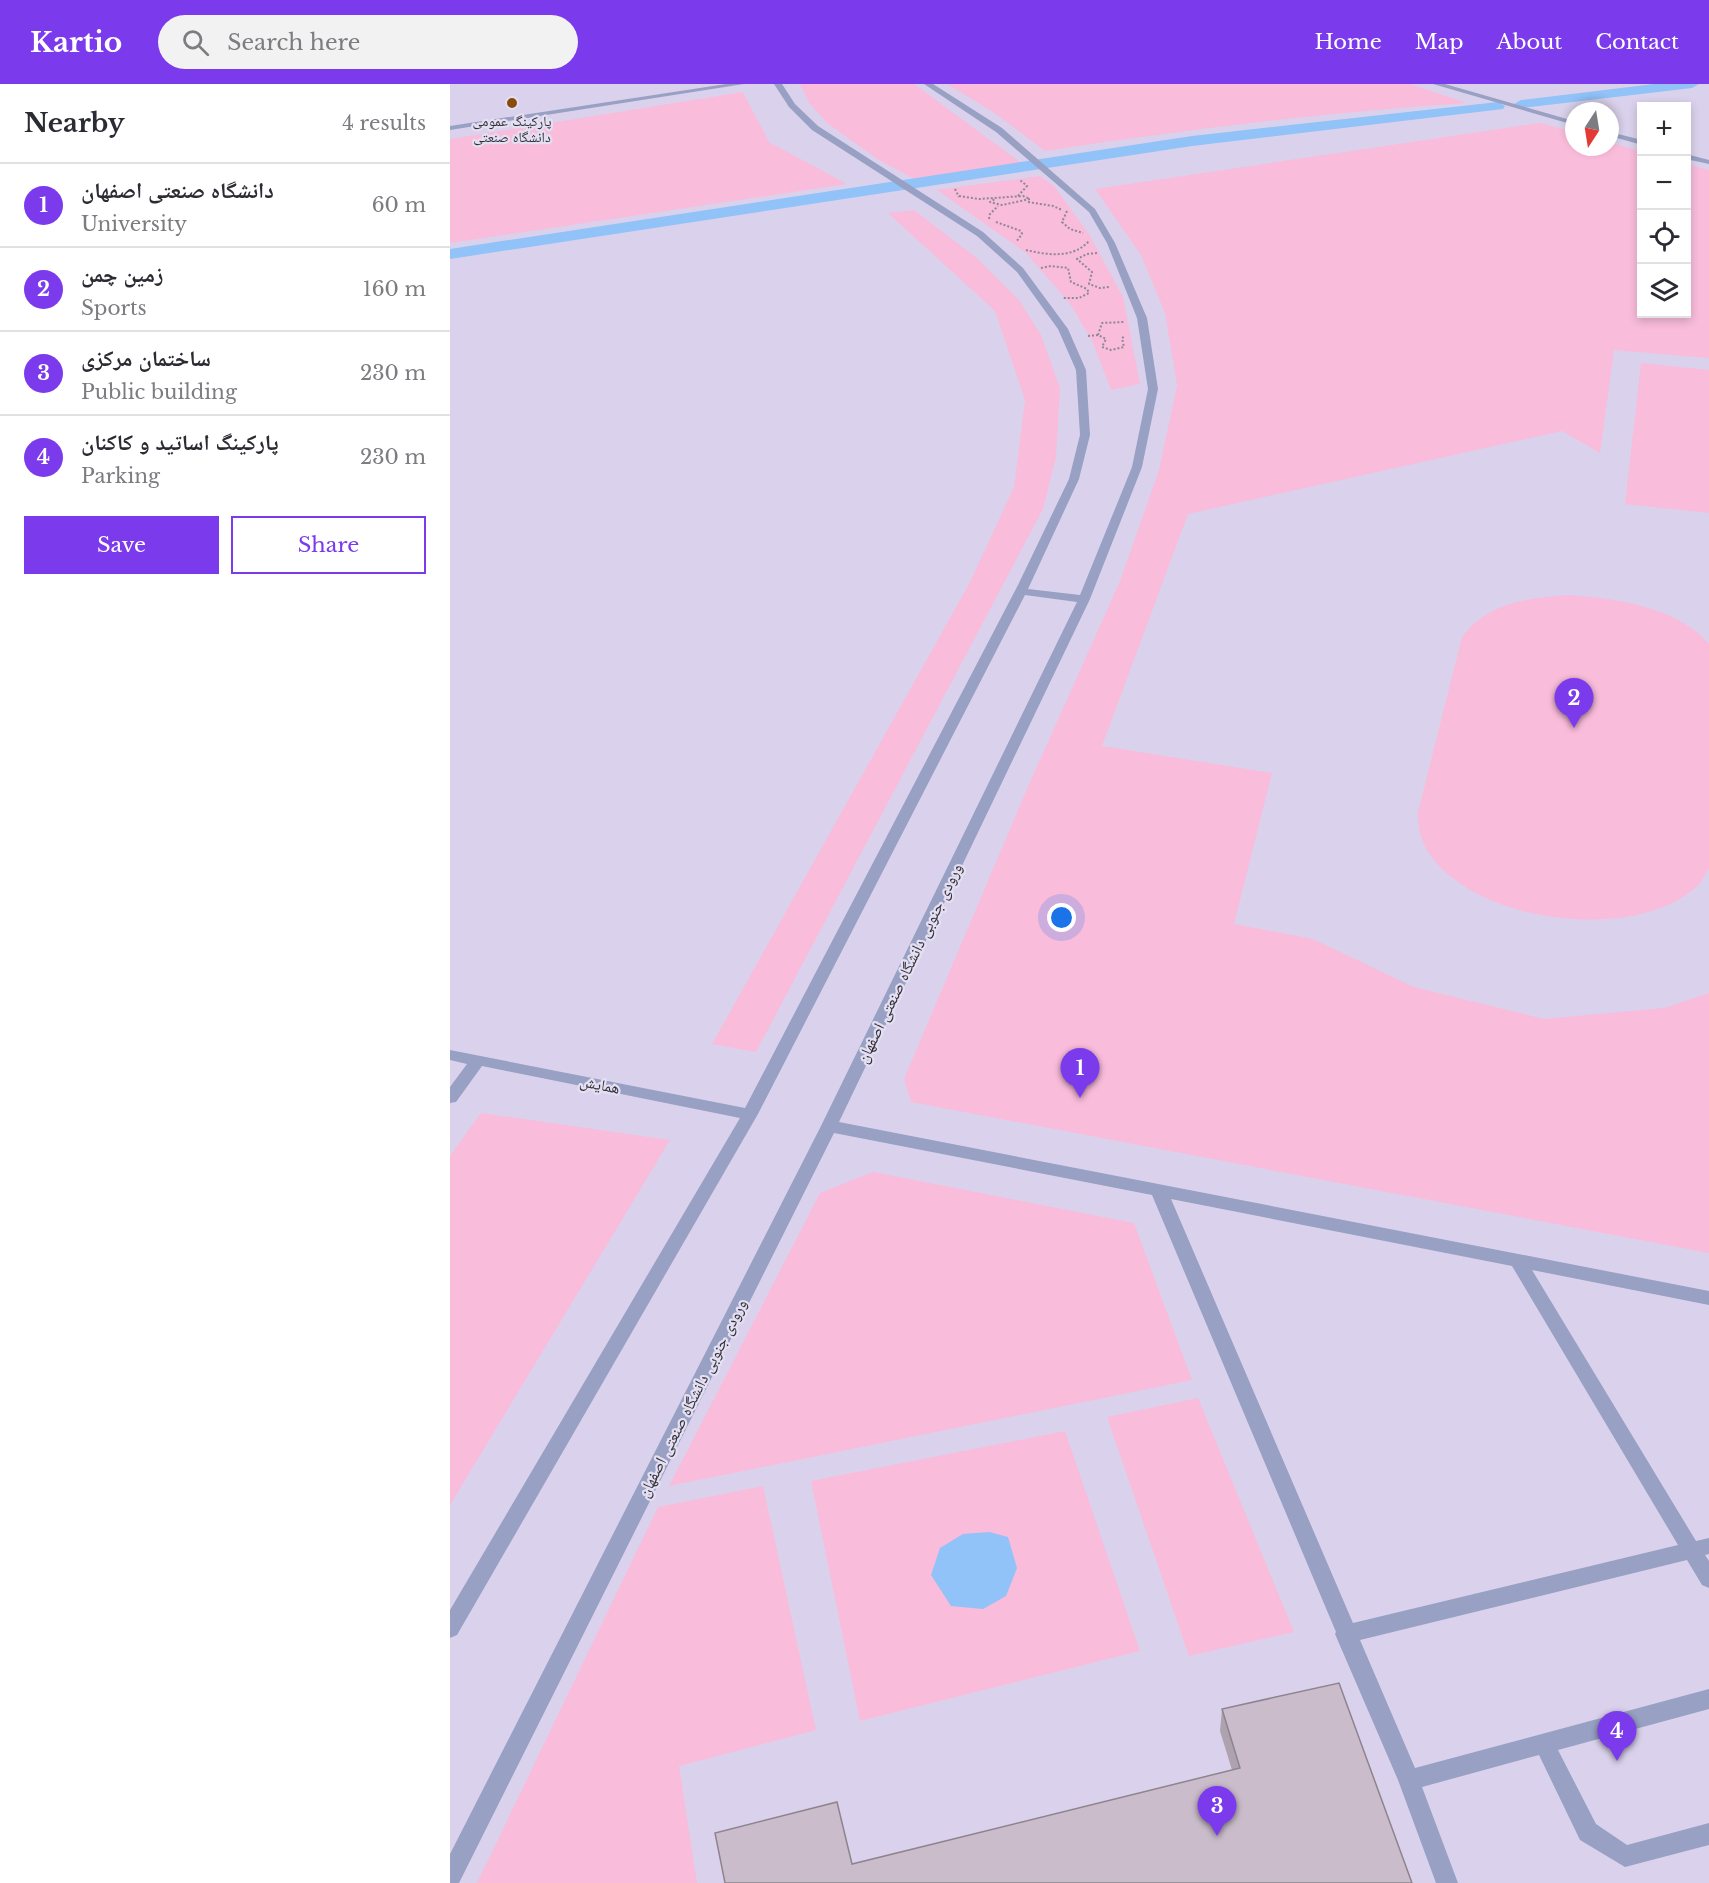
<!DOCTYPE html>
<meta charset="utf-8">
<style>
:root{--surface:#fff;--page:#f2f2f3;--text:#2b2b33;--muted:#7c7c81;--line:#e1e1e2;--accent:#7c3aed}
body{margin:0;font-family:"Libre Baskerville","Noto Naskh Arabic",serif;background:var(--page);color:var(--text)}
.controls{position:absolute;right:18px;top:18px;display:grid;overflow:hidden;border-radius:0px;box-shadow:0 3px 9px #0003}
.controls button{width:54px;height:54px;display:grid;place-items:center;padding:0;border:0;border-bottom:2px solid var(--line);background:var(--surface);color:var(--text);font:30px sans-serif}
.compass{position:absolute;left:1115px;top:18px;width:54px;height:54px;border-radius:50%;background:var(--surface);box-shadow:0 3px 9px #0003;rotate:192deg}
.you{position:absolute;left:612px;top:834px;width:21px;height:21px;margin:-15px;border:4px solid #fff;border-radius:50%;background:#1a73e8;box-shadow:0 0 0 9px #1a73e833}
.badge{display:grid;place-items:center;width:39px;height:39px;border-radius:50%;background:var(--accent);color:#fff;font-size:20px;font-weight:700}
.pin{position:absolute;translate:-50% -50px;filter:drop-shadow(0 2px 3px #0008)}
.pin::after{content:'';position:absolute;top:32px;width:21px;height:18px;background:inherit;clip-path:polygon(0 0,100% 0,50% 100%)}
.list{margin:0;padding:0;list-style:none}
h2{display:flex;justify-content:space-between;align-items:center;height:78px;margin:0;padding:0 24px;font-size:26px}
h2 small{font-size:20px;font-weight:400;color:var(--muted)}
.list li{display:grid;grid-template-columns:39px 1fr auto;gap:18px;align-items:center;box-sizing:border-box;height:84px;padding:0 24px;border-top:2px solid var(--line)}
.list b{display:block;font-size:22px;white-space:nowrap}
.list p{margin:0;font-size:20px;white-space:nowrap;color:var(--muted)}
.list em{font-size:20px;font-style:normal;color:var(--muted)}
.actions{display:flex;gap:12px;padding:18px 24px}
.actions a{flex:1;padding:14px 0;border:2px solid var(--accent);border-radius:0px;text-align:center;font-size:21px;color:var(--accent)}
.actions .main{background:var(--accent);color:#fff}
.icon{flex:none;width:33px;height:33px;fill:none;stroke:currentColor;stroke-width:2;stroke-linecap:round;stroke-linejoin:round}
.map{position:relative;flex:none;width:1259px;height:1799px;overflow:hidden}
header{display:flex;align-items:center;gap:36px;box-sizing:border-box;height:84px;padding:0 30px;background:var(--accent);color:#fff}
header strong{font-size:28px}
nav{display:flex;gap:33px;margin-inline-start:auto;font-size:21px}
.search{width:420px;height:54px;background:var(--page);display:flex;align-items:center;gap:15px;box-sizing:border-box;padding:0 21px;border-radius:33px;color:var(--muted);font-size:22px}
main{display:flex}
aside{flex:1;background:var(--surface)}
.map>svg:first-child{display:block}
.built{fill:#dad2ec;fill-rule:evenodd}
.green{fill:#f9bcdb}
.water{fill:#91c2f8}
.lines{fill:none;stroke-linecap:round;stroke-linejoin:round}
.canal{fill:#91c2f8;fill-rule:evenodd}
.path{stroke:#8c8896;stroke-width:2;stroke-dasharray:2 2;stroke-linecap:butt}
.minor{fill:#98a0c3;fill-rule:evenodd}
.wall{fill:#aea2af}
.building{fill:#cabccb;stroke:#8d848e;stroke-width:1.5}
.poi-dot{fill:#8a4c0e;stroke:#e4dff2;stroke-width:2}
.labels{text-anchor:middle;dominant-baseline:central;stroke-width:4.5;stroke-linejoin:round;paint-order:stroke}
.far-poi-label{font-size:14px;fill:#333138;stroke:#e4dff2}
.street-label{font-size:16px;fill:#333138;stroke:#e4dff2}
</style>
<header>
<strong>Kartio</strong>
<div class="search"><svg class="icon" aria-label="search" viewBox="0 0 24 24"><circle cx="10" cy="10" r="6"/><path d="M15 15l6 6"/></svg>Search here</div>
<nav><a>Home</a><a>Map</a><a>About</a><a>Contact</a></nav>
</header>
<main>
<aside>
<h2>Nearby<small>4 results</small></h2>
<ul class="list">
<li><span class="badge">1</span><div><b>دانشگاه صنعتی اصفهان</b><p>University</p></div><em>60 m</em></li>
<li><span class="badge">2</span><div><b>زمین چمن</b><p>Sports</p></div><em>160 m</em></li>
<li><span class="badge">3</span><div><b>ساختمان مرکزی</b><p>Public building</p></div><em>230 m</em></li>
<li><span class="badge">4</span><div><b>پارکینگ اساتید و کاکنان</b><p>Parking</p></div><em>230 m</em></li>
</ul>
<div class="actions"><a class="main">Save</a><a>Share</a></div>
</aside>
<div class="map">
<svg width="1259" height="1799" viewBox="0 0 1259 1799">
<rect width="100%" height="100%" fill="#e4dff2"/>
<path class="built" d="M0,0H1259V1799H0ZM1192,22H1236V230H1192ZM1124,27H1160V63H1124Z"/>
<g class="green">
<path d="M350,0H464L574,81L468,97L429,76L377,39L359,19Z"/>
<path d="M497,0H960L1017,19C875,28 735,46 595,67L543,28Z"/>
<path d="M293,8L319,58L397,100L0,159V55Z"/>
<path d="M1090,39L1124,48V63H1160V59L1191,67L1192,230H1236L1237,80L1259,86V274L1164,266L1150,369L1112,347L738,430L652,662L822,689L784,840L863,855L964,903L1094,935L1214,924L1259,909V1169L461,1018L454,995L576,707L670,497L709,386L727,301L715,229L691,171L645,105Z"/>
<path d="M590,92L604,102L639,150L673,213L690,300L661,306L643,259L621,221L576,169L487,106Z"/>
<path d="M464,126L528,175L569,216L591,251L610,304L606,373L593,425L306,968L262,960L520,498L564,403L575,316L545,227L438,129Z"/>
<path d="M1191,279L1259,286V429L1175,420Z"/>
<path d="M1119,511C1164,514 1228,523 1259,560V783C1253,800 1239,810 1224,818C1157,853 1026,835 980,771C970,757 968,743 968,728L1012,553C1038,518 1078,514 1119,511Z"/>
<path d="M31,1029L220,1056L0,1421V1072Z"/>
<path d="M423,1088L684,1139L742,1296L219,1402L370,1109Z"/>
<path d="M748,1314L844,1548L739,1572L657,1333Z"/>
<path d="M615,1347L690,1567L410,1637L361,1397Z"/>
<path d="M313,1402L366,1646L229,1682L247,1799H27L208,1423Z"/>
</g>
<path class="water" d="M539,1448L558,1453L567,1484L556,1512L533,1525L501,1522L481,1491L490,1464L513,1450Z"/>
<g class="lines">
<g class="canal">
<path d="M1204,0H1249L1242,4L1071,24L1064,20L1071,16Z"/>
<path d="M1048,18L1055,22L1053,25L742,62L0,175V165L742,52Z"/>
</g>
<g class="path">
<path d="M505,105L509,113"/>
<path d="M509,112L529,115L573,112L580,115L552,121L540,118L545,115"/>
<path d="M568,112L577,102L570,96"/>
<path d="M578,118L603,122L612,126"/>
<path d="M617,127L612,138L620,145L633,149"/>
<path d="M539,135L540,130L548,122"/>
<path d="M546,138L571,147L572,150L566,158"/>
<path d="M576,166C597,171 623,175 639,157"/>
<path d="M647,169L637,170L627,175L642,188L639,200L650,204L660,203"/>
<path d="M591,184L601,182L618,184L621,198L637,205L639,209L629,214H613"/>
<path d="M648,251L652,239L674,238"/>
<path d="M638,252L648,251L656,255L652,263L661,266L674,263L672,254L675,252"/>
</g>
<g class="minor">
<path d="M276,0H294L0,46V42Z"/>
<path d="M324,0H332L345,20L368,42L533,148L573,184L618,245L636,286L640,351L629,395L578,505L630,511L682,383L698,305L687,234L657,159L639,128L546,48L474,0H483L552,44L645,125L665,159L697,234L708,305L692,383L640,515L389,1038L1259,1207V1221L1082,1186L1246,1457L1259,1454V1470L1255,1471L1259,1477V1504L1252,1501L1237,1476L910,1556L965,1684L1259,1605V1625L1108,1666L1146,1740L1177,1761L1259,1739V1761L1175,1783L1130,1756L1089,1671L972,1703L1008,1799H986L948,1696L885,1550L886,1548L702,1111L384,1049L9,1799H0V1770L371,1042L627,518L575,511L308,1030L7,1551L0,1554V1526L290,1034L32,982L6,1018L0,1019V1003L17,980L0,976V966L295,1024L568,501L619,395L630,351L626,286L608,245L567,188L527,152L362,46L339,23ZM721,1115L1062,1182L1228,1461L903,1539Z"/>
<path d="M983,0H995L1124,37V41Z"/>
<path d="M1160,48L1192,56V61L1160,52Z"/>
<path d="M1236,70L1259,76V80L1236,75Z"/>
</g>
</g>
<path class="wall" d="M772,1625L962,1799L402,1780L782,1686L770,1647Z"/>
<path class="building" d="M889,1599L962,1799H275L265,1749L387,1718L402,1780L790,1684L772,1625Z"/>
<circle class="poi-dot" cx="62" cy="19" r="6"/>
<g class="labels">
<g class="far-poi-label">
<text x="62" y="37">پارکینگ عمومی<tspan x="62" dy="16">دانشگاه صنعتی</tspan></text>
</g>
<g class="street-label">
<text transform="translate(459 879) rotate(-64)">ورودی جنوبی دانشگاه صنعتی اصفهان</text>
<text transform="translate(150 1000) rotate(11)">همایش</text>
<text transform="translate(242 1314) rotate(-63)">ورودی جنوبی دانشگاه صنعتی اصفهان</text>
</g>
</g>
</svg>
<div class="controls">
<button>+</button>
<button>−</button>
<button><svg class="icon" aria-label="locate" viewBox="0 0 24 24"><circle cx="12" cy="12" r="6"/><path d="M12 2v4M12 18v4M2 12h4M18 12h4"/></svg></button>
<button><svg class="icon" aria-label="layers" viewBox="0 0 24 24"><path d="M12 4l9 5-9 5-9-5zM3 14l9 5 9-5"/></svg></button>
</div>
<svg class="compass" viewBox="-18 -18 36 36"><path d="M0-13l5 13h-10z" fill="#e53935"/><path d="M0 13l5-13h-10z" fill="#7c7c81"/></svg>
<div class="you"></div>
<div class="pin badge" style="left:630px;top:1014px">1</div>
<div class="pin badge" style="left:1124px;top:644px">2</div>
<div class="pin badge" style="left:767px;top:1752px">3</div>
<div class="pin badge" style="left:1167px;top:1677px">4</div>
</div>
</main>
